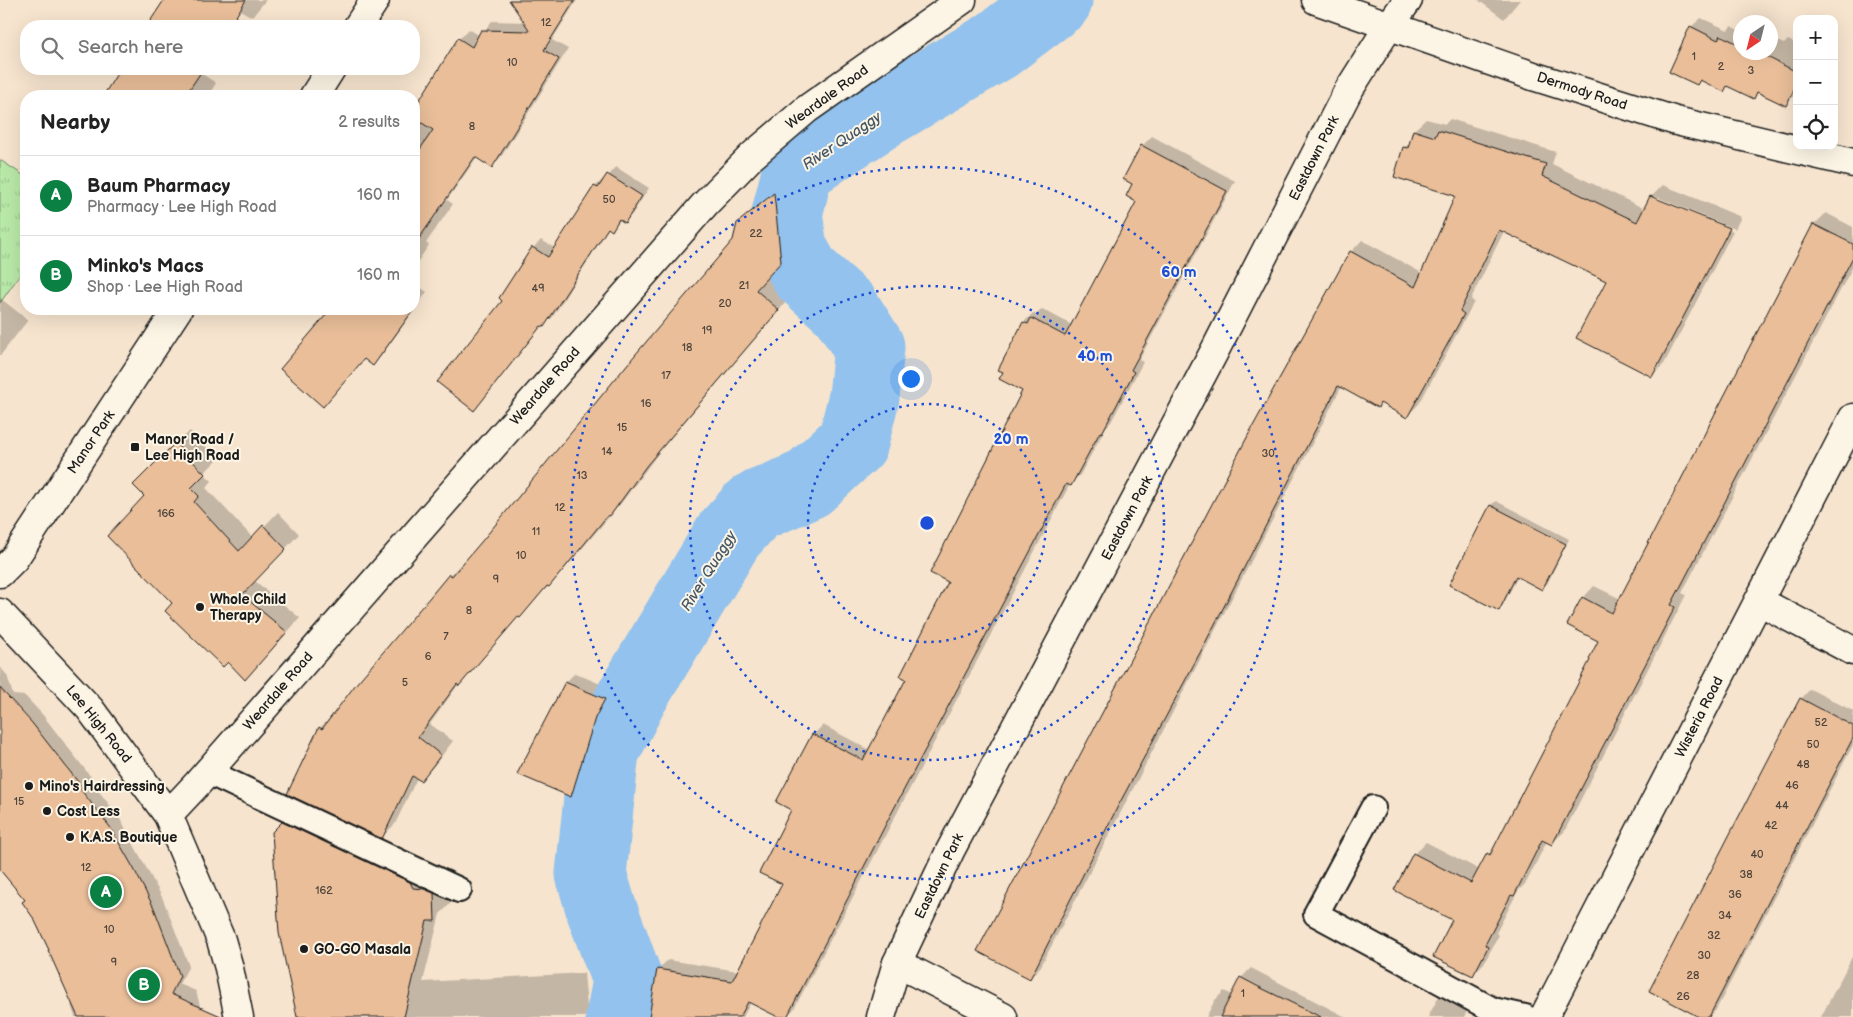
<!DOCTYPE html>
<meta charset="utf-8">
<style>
:root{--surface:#fff;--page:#f2f2f2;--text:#222;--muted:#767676;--line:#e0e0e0;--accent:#0b8043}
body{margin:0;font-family:"Balsamiq Sans",sans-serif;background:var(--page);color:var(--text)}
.controls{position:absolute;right:15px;top:15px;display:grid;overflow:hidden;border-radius:10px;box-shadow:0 5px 20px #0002}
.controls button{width:45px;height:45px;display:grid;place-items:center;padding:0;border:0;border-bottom:1px solid var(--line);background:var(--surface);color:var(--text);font:25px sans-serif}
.compass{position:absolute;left:1733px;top:15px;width:45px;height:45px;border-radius:50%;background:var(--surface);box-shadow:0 5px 20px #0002;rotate:215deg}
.you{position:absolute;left:910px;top:378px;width:18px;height:18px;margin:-12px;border:4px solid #fff;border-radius:50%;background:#1a73e8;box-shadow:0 0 0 8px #1a73e833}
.badge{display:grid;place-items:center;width:32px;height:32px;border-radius:50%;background:var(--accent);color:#fff;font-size:16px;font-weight:700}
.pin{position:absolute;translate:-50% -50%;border:2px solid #fff;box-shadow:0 1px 5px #0006}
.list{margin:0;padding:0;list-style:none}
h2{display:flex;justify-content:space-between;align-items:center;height:65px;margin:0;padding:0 20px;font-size:21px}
h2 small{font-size:16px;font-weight:400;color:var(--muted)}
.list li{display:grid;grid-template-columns:32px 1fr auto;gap:15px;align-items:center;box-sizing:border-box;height:80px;padding:0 20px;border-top:1px solid var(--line)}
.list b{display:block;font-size:19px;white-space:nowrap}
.list p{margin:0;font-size:16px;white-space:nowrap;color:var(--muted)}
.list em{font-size:16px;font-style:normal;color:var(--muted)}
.icon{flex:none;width:28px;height:28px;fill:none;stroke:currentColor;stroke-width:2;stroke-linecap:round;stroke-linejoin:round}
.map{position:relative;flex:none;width:1853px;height:1017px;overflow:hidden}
.search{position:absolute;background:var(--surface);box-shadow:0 5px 20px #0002;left:20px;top:20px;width:400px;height:55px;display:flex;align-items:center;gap:12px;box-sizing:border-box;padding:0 18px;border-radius:20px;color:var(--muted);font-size:19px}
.panel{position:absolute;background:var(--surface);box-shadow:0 5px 20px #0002;left:20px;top:90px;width:400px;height:225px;border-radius:20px}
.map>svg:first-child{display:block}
.grass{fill:url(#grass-tufts);stroke:#6a8262}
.shadow{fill:#0003}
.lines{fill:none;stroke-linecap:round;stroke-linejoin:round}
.river{stroke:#92c2ed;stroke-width:71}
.building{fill:#e9be99;stroke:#1c1c1c}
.service-casing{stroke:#1c1c1c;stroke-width:28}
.minor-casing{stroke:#1c1c1c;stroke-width:31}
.trunk-casing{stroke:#1c1c1c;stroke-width:31}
.service{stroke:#fcf5e5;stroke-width:24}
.minor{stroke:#fcf5e5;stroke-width:28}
.trunk{stroke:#fcf5e5;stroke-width:28}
.ring{fill:none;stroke:#1d4ed8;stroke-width:2.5;stroke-dasharray:2.5 5}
.poi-dot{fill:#1c1c1c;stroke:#fcf5e5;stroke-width:2}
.labels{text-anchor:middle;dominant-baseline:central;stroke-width:4;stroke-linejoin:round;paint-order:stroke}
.number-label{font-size:11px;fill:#4f443b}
.street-label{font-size:14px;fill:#1c1c1c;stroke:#fcf5e5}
.poi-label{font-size:14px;font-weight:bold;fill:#1c1c1c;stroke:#fcf5e5;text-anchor:start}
.water-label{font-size:15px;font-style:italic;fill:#455665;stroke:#fcf5e5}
.centre{fill:#1d4ed8;stroke:#fcf5e5;stroke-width:2.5}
.ring-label{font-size:15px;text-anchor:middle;font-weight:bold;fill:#1d4ed8;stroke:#fcf5e5;stroke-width:4;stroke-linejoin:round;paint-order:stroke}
</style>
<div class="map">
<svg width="1853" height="1017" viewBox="0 0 1853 1017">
<defs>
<pattern id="grass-tufts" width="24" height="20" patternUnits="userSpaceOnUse" patternTransform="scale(1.25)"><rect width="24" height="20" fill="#b9e9a8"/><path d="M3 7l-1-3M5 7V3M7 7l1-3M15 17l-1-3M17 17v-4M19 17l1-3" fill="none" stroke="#9ec790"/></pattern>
</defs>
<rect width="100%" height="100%" fill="#f6e4ce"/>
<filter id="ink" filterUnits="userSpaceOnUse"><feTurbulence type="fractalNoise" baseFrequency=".02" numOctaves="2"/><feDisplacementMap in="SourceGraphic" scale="10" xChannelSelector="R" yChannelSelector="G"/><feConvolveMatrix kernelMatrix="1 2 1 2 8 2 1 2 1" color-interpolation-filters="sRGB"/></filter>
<g filter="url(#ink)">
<path class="grass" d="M0,160L26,177V266L0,303Z"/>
<g class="shadow">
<path d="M165,0H266L252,17L240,10L230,26H149Z"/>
<path d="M511,0H577L552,40L568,49L501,157L491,166L477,157L447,200L453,204L426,243L429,245L414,267V124L417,118L414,116V111L459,39L469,29L480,36L492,21L525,22Z"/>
<path d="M1478,0H1520L1504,19Z"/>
<path d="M1701,18L1728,30L1731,26L1740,31V52H1770V38L1784,44L1788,40L1797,44V91L1795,95L1786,104L1759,92L1753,97L1729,85L1724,90L1691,27Z"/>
<path d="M122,69H205L202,74L216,83L208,96H104Z"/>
<path d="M1426,119L1445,124L1450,119L1556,152L1552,164L1645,209L1651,197L1663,185L1741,217L1735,229L1654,196V199L1733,231L1664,364L1652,376L1608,281L1504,231L1471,299L1474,302L1419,404L1407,416L1382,402L1378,406L1342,386L1041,966L1030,978L1351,252L1362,240L1422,273L1456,195L1404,148L1411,141L1414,130Z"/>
<path d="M1152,136L1235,181L1139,360L1143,362L1111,422L1106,427L1080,475L1070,484L794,1009L786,1017H781L751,1002L743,1017H650L658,969L668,960L738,971L784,884L793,809L813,735L823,725L870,750L907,679L949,581L1024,390V322L1033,313L1036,315L1042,309L1072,325L1137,201L1134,183L1142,146Z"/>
<path d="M616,167L649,188L633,213L625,222L621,219L612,229L609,227L552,318L542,325L482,401L504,300L533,248L541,240L555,248L595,187L603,179L605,180Z"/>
<path d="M787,182L793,248L768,277L791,296L660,451L622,502L561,573L519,616L458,685L430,724L453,741L433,767L421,780L417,778L395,824L382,837L320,728L333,715L450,575L463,562L464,563L734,241L738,224L751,211Z"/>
<path d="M1826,213L1853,227V266L1682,593L1686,595L1564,832L1552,843L1547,841L1526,883L1518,891L1496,933L1499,935L1484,963L1472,975L1454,920L1414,854L1426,842L1480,870L1488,854L1497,845L1592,660L1599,641L1583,598L1594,586L1621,599L1814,225Z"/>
<path d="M414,283L427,292L382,355L373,364L365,358L332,396L281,369L333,309H414Z"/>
<path d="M0,298L28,320L0,356Z"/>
<path d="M190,431L218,459L204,473L212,481L206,488L253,538L278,512L299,534L255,581L300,618L259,664L174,603L146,496L135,485Z"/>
<path d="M1496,501L1569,539L1547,584L1542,588L1518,576L1503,605L1498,610L1450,585L1491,505Z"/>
<path d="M0,667L7,675L13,695L25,696L42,714L91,777L90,780L119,817L163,899L189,966L179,984L196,991L203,1017H75L71,1005L73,1003L26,900L0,868Z"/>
<path d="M575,673L614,690L605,707L580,786L570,795L519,774L566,682Z"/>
<path d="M1810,689L1853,711V745L1716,1010L1709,1017H1702L1801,699Z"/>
<path d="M298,808L448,878L450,904L440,914L423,982L584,973L588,1017H298L274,832Z"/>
<path d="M1853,955V1017H1821Z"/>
<path d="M1251,968L1346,1017H1206L1215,1000L1224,991L1233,995L1241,978Z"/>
<path d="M1448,987L1473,1000L1464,1017H1428L1439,996Z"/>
</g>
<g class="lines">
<path class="river" d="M621,1017L628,982L601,908L591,874L604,751L633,695L728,536L754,507L808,484L853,442L864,397L869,347L845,309L806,274L792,249L787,214L798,169L836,143L881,114L996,46L1057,0"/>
</g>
<g class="building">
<path d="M164,0H246L230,26H147Z"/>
<path d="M509,0H575L544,50L559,59L492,168L475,157L414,246V158L433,130L414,118V109L458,38L472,47L481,30L530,31Z"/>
<path d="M1690,26L1718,40L1720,35L1740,45V52H1757L1797,72V83L1786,106L1757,92L1754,99L1727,86L1724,92L1700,80L1697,85L1669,72Z"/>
<path d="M120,69H203L185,96H103Z"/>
<path d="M1413,130L1435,137L1438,130L1546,164L1542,176L1637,222L1650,196L1730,228L1652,377L1576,338L1606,281L1499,230L1460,311L1464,314L1407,418L1380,403L1378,408L1338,386L1201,651L1117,808L1030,979L977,951L1253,426L1350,251L1415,287L1455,196L1394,177L1403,147L1408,148Z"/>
<path d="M1141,145L1227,191L1131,370L1134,372L1102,433L1100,432L1071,486L1066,484L889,818L787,1017H778L748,1002L740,1017H649L657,969L732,981L782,884L759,873L791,810L776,802L812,734L863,760L906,679L900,676L948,582L930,573L1022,391L999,379L1003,372L998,370L1023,322L1028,324L1031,318L1065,336L1136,202L1126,196L1132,184L1123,179Z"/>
<path d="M607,174L642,196L625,223L619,219L612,231L608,228L544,327L541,326L474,411L437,382L502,301L499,298L532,247L548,257L594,186L598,188Z"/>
<path d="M774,193L781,262L756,290L779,310L647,465L610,516L608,515L549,587L547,586L520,618L518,617L459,686L457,684L418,737L441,755L421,781L412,776L382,839L287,794L319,727L322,729L356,684L430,597L449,574L452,576L482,541L635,355L733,240L737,223Z"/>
<path d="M1813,224L1853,244V257L1671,605L1675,607L1552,845L1542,840L1514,896L1511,895L1485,945L1488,947L1473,976L1433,957L1452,920L1394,890L1413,853L1471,883L1487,853L1490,855L1590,660L1589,659L1598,641L1567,625L1582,597L1612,613Z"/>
<path d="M331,309H414L373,366L364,359L323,407L280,369Z"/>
<path d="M175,443L205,474L191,488L199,496L194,502L239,551L263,525L286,549L242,595L287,632L245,680L228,662L223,667L165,611L172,603L107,536L144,496L133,485Z"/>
<path d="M1490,505L1566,544L1542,590L1516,576L1499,611L1449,585Z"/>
<path d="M565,682L605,699L595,718L571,797L517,774Z"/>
<path d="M0,688L32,723L82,787L81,790L110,827L134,869L154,908L180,976L171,994L223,1017H78L48,950H49L34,919L22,902L25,900L0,870Z"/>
<path d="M1800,698L1853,726V738L1709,1017H1699L1649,991Z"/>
<path d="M282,822L410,882L413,888L424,889L434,893L435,921H427L404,1017H297L279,933L272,832Z"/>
<path d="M1240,977L1257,986L1321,1017H1220Z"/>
</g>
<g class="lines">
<g class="service-casing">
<g id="service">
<path d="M208,772L459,890"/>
<path d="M1373,808L1316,914L1493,1010L1525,1017"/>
</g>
</g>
<g class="minor-casing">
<g id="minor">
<path d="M1316,0L1536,77L1676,121L1853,163"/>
<path d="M358,26L375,0"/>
<path d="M314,96L331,69"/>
<path d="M0,573L14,559L178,309"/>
<path d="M1759,601L1853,651"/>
<path d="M168,815L198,783L705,204L752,156L807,109L962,0"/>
<path d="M897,963L1003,1017"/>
<path d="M881,1017L897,963L950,851L1213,354L1348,91L1389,26L1408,0"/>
<path d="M1544,1017L1853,418"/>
</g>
</g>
<g class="trunk-casing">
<path id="trunk" d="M0,613L90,709L168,815L221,940L229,968L239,1017"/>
</g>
<use href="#service" class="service"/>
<use href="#minor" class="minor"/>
<use href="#trunk" class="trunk"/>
</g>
</g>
<g class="ring">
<circle cx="927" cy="523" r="119"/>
<circle cx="927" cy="523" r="237"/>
<circle cx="927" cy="523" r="356"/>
</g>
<g class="poi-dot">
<rect x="130" y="442" width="10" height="10" rx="2.5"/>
<circle cx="200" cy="607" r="5"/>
<circle cx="29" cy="786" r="5"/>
<circle cx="47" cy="811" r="5"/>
<circle cx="70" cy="837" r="5"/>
<circle cx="304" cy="949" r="5"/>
</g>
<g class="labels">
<g class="number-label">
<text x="546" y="22">12</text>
<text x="1694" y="56">1</text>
<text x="512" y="62">10</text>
<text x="1721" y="66">2</text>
<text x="1751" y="70">3</text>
<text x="472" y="126">8</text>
<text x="609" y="199">50</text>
<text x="756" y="233">22</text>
<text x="744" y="285">21</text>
<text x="538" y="288">49</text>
<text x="725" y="303">20</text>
<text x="707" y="330">19</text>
<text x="687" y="347">18</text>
<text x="666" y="375">17</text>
<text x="646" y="403">16</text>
<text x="622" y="427">15</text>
<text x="607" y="451">14</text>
<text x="1268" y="453">30</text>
<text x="582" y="475">13</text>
<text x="560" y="507">12</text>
<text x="166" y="513">166</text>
<text x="536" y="531">11</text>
<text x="521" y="555">10</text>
<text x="496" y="579">9</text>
<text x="469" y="610">8</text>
<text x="446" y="636">7</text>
<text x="428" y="656">6</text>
<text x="405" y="682">5</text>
<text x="1821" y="722">52</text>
<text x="1813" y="744">50</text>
<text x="1803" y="764">48</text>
<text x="1792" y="785">46</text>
<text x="19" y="801">15</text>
<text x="1782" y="805">44</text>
<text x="1771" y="825">42</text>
<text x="1757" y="854">40</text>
<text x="86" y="867">12</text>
<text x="1746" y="874">38</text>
<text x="324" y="890">162</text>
<text x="1735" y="894">36</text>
<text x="1725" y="915">34</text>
<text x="109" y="929">10</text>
<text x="1714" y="935">32</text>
<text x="1704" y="955">30</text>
<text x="114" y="962">9</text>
<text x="1693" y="975">28</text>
<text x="1243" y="993">1</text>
<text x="1683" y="996">26</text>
</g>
<g class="street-label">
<text transform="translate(1582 91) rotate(18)">Dermody Road</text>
<text transform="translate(827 97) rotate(-36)">Weardale Road</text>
<text transform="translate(1314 158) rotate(-63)">Eastdown Park</text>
<text transform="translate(545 386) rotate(-49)">Weardale Road</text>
<text transform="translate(91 442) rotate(-56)">Manor Park</text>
<text transform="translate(1127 518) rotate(-62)">Eastdown Park</text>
<text transform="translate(278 691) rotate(-49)">Weardale Road</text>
<text transform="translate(1699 717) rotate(-63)">Wisteria Road</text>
<text transform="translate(99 724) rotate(51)">Lee High Road</text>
<text transform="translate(939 876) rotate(-64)">Eastdown Park</text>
</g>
<g class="poi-label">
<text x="145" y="439">Manor Road /<tspan x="145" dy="16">Lee High Road</tspan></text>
<text x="210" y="599">Whole Child<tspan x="210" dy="16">Therapy</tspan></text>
<text x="39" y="786">Mino's Hairdressing</text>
<text x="57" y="811">Cost Less</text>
<text x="80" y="837">K.A.S. Boutique</text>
<text x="314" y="949">GO-GO Masala</text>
</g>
<g class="water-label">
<text transform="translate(842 141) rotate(-34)">River Quaggy</text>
<text transform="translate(709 571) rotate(-58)">River Quaggy</text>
</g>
</g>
<circle cx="927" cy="523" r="8" class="centre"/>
<g class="ring-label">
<text x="1179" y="277">60 m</text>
<text x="1095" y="361">40 m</text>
<text x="1011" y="444">20 m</text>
</g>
</svg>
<div class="controls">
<button>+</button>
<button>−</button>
<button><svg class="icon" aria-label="locate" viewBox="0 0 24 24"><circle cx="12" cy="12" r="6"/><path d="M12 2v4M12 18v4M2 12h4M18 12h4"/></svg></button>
</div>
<svg class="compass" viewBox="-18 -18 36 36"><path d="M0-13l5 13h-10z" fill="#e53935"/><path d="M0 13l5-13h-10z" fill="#767676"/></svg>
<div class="you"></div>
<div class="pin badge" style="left:106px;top:892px">A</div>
<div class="pin badge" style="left:144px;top:985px">B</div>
<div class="search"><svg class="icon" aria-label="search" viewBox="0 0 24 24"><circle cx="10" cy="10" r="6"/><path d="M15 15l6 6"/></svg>Search here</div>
<section class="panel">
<h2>Nearby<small>2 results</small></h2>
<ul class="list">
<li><span class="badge">A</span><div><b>Baum Pharmacy</b><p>Pharmacy · Lee High Road</p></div><em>160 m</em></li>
<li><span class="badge">B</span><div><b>Minko's Macs</b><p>Shop · Lee High Road</p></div><em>160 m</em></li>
</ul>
</section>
</div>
